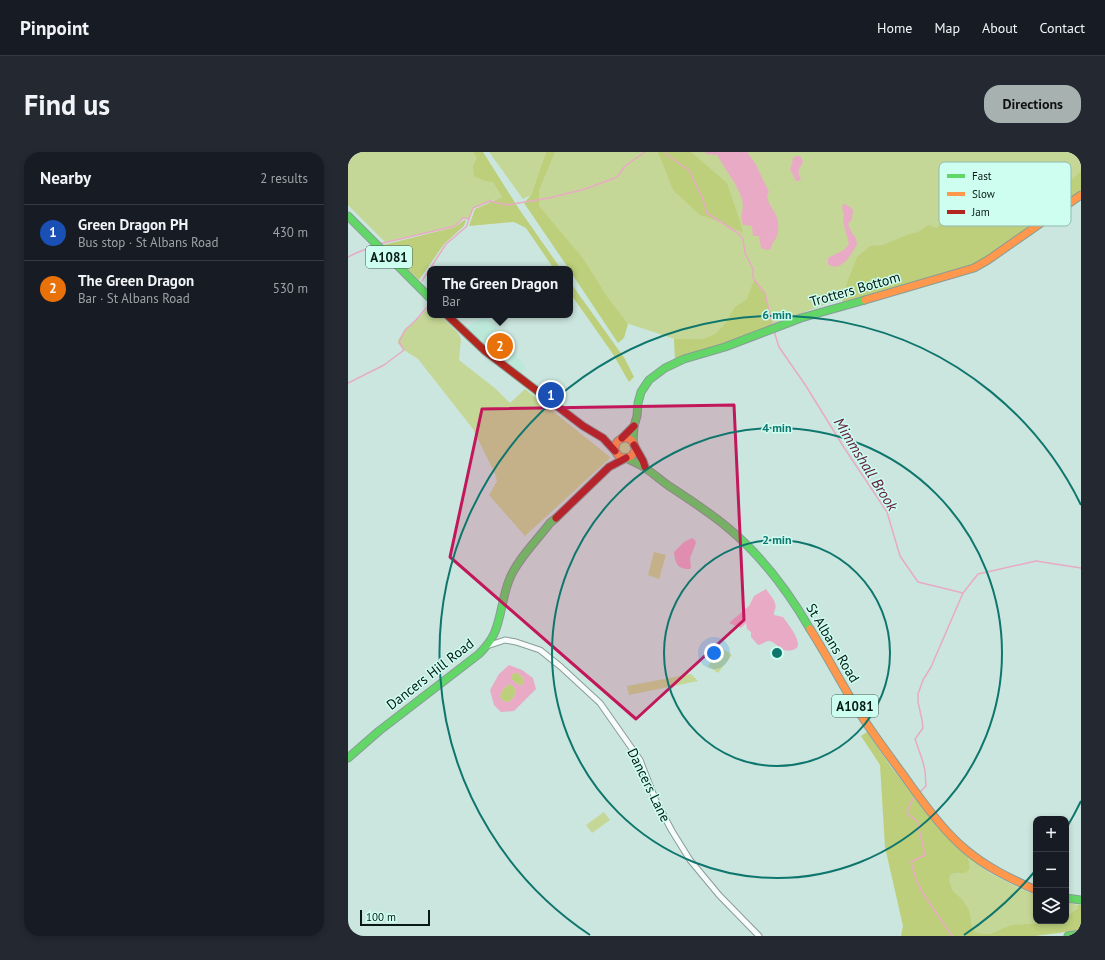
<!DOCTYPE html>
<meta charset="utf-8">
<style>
:root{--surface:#171b24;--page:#242831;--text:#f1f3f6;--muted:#9ea1a6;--line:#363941;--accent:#a6b1b0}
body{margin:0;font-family:"PT Sans",sans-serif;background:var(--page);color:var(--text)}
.controls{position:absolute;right:12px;bottom:12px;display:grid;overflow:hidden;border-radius:8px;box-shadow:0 2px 6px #0003}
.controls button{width:36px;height:36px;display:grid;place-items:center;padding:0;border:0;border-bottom:1px solid var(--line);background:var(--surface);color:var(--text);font:20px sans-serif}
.scale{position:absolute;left:12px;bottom:10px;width:70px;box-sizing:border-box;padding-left:4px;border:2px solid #061914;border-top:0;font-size:11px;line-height:14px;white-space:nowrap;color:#061914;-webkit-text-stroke:3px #cdfeef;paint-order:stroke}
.you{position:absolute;left:366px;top:501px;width:14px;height:14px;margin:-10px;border:3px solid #fff;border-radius:50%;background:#1a73e8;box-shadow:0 0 0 6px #1a73e833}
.badge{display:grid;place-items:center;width:26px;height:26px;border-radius:50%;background:var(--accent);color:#fff;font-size:13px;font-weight:700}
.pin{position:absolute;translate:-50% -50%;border:2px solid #fff;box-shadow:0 1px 4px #0006}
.popup{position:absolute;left:79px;top:114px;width:146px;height:52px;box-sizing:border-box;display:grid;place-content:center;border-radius:8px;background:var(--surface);filter:drop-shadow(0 1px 3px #0005);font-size:13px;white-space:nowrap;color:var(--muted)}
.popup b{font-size:15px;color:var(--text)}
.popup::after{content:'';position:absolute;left:50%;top:100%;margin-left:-8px;border:8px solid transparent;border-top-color:var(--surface)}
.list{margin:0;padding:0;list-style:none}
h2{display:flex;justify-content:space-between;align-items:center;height:52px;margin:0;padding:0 16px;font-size:17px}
h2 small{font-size:13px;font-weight:400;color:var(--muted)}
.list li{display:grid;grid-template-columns:26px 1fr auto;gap:12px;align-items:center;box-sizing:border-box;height:56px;padding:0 16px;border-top:1px solid var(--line)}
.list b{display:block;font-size:15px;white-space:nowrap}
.list p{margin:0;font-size:13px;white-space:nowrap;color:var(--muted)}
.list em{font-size:13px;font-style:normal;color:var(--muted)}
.icon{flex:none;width:22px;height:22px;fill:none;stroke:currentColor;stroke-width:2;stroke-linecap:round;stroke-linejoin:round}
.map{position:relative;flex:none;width:733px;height:784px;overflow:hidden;border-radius:16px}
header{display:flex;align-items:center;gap:24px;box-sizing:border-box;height:56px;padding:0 20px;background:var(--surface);border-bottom:1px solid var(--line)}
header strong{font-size:19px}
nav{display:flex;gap:22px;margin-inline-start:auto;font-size:14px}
.intro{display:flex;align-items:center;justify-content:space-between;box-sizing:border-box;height:96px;padding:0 24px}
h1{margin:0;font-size:28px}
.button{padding:10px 18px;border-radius:16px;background:var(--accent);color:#111;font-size:14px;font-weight:700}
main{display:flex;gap:24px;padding:0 24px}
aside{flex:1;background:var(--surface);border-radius:16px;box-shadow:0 2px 6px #0003}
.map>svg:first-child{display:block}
.built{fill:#bce8da}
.green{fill:#c5d796}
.forest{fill:#bdcf7a}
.water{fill:#e8aac5;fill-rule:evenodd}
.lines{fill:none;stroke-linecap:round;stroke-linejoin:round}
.stream{stroke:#e8aac5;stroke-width:1.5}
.street-casing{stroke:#889d97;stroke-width:7}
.fast-casing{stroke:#889d97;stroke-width:9}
.slow-casing{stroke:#889d97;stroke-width:9}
.jam-casing{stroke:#889d97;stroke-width:9}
.street{stroke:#f7fbfa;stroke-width:5}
.fast{stroke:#63d668;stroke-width:7}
.slow{stroke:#ff974d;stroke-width:7}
.jam{stroke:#b3261e;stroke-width:7}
.marked{fill:#c2185b;fill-opacity:0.2;stroke:#c2185b;stroke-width:3;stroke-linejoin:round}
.ring{fill:none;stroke:#0f766e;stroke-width:2}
.labels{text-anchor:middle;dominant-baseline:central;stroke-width:3;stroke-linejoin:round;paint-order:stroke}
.shield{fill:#cdfeef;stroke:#425e56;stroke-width:1}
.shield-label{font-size:13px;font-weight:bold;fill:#061914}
.street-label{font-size:14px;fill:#061914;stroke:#cdfeef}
.water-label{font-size:15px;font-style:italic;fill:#62163c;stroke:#cdfeef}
.key{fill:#cdfeef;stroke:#91b9ad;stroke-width:1}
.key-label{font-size:11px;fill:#061914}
.centre{fill:#0f766e;stroke:#cdfeef;stroke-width:2}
.ring-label{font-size:12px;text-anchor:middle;font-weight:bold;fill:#0f766e;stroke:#cdfeef;stroke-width:3;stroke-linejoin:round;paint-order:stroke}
</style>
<header>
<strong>Pinpoint</strong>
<nav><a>Home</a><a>Map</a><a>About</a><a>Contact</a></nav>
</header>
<div class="intro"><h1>Find us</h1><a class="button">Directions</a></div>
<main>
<aside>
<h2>Nearby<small>2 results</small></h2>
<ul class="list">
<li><span class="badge" style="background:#1a4fb4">1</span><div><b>Green Dragon PH</b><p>Bus stop · St Albans Road</p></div><em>430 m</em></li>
<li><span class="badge" style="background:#e8710a">2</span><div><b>The Green Dragon</b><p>Bar · St Albans Road</p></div><em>530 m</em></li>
</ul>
</aside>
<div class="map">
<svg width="733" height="784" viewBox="0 0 733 784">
<rect width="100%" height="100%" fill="#cbe6de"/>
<path class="built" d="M137,163H138L178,216L172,222L146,203L119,176Z"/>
<g class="green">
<path d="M0,0H125L129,6L137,29H145L154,45L125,56L121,67L115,66L107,74L37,90L0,53Z"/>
<path d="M141,0H198L183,43L175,47Z"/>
<path d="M200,0H733V37L631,111L478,152L427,171L342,192L278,171L182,53Z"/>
<path d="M82,154V163H92L110,181L113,187L111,208L148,237L162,251L177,237L262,305L261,307L177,384L141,343L149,329L147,322L125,277L70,207L56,198L50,191V188L57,178L72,165Z"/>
<circle cx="276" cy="296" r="8"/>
<path d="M306,400L318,403L311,427L300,423Z"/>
<path d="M374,496L384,503L370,521L360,514Z"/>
<path d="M343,522L350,529L281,543L279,534Z"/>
<path d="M256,660L262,668L244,681L238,673Z"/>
<path d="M620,704L642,721L669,735L688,743V769H704L700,771L653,777L642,782L630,781L626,779L623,772V767L614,747L605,739L601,727L603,722H610L622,717Z"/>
<path d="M718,750L730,753L729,757L718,764Z"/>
</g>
<g class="forest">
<path d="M125,0H135L171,57L213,117H206L178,76L166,70L121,74L127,57L154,45L145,30L137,29L126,24L125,14L129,6Z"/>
<path d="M198,0H207L191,38V54L234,105L260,146L280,172L276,186L270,191L222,119V117H221L176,51L183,43Z"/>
<path d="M310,0H343L379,31L392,69L395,82L392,79L362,66L352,63L325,38Z"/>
<path d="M733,19V38L631,111L610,119L494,150L499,131L509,105L522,94L535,93L561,82L567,81L574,78L580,73L589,76C597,65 597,63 611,69L624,64L645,60L653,55V50L663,45L674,44L677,46L683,44L686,48L711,40Z"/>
<path d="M116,68H118L116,74L96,92L71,128L35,93L107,75Z"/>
<path d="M406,128L417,141L424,174L327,209L326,187H356L367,182L376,173L387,155L399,147Z"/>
<path d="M222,130L277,207L286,225L281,230L265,202L222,141Z"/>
<path d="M166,521H170L176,527V531L172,534L163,527L162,524Z"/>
<path d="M161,532L165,534L168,538L166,545L161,550L155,549L152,545C153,539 156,536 161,532Z"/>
<path d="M519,580L543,615L591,677L620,704L622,717L617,721L603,722L601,727L605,739L614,747L621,758L623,767V772L626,779L630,781L642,782L653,777L664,773L700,771L704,769H718V764L729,757L730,753H733V778L687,784H553L555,774L537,695L532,613L513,584Z"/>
</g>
<g class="water">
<path d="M356,0H399L407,11L421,40L419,44C420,54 429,60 430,70C431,74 430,82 428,86C426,90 423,92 423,97L419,98L413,96L411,84H405L404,74L395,73C391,61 397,58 394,48C391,34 376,16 369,3L359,2Z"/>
<path d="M448,4H452L455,9C452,18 448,17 453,27L451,29H448L442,17L444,12L445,6Z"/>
<path d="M495,52H497L502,55L505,58L504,67L500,72L504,81L508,86L509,92C504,102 492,122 480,112V106L496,98L501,92L495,70L496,63L494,56Z"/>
<path d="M344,386L347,388L348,391L342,406L343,415L342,417C330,418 327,411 326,400L336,390Z"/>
<path d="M418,437C423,445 431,451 426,460V463L435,465C439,471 457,492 447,497C443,499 438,499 434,497C430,495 426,489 421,489C417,489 414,493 410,493L403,485V480L399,477L398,471L393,476L381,471L401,454L406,444Z"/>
<path d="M161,513L174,518L185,526L188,537L166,559L153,560L146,553L142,538L151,522ZM166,521H170L176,527V531L172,534L163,527V524ZM161,532L165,534L168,538L166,545L161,550L155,549L152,545C153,539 156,536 161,532Z"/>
</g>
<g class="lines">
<g class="stream">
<path d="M319,0V3L341,18L354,45L359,61L390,81L395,87L397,101L405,117V126L417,141L425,175"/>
<path d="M31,92L107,74L115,66L121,67L125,56L142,49L159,53L201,46L237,37L267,26L270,24L277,14L297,0"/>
<path d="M0,105L8,101L26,94"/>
<path d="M74,129L98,92L118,75L121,68"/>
<path d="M426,179L431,195L458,234L495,294L539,360L552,404L570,430L615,441L583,515L575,528L570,542V550L574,568L575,576L567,587L575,610L577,619L578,634L572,640"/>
<path d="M0,231L36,213L56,198L51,190L57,178L68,168L80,154"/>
<path d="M615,441L630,422L688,409L733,416"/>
<path d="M567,644L562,652L559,661L569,669L577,703L563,710L568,727L574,740L604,784"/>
</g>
<g class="street-casing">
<path id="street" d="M139,494L157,488L168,490L192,498L213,515L252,551L292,608L308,649L324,679L342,708L371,743L411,784"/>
</g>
<g class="fast-casing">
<g id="fast">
<path d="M0,64L82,146"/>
<path d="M285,291L286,274L289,264L290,251L293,240L301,228L317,216L336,207L377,195L453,166L517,148"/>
<path d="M278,306C284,309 289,311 294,314C304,320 312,328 321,334C341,347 361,360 379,375C413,403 440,439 462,477"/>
<path d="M0,606L31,579L131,502C137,496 142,490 146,482C154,464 154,444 162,426C169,408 190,387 202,371L208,366"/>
<path d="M718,746L733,748"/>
<path d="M720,784L733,782"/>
</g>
</g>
<g class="slow-casing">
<g id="slow">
<path d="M517,148L626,116L640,108L733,43"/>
<circle cx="277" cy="296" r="10"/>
<path d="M462,477C480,505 495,535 513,563C529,588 547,611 564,635C580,657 596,679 617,697C638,715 663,727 688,738"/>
</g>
</g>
<g class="jam-casing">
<g id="jam">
<path d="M99,163L137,199L235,274L255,286L267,299"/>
<path d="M274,286L286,274"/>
<path d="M286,293L295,309L297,315"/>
<path d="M208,366L261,315L278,306"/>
</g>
</g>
<use href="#street" class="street"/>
<use href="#fast" class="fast"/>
<use href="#slow" class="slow"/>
<use href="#jam" class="jam"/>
</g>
<path class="marked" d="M386,253L396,468L288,567L102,405L134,257Z"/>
<g class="ring">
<circle cx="429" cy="501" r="113"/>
<circle cx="429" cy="501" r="225"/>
<path d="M733 649A338 338 0 0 1 719 675M688 718A338 338 0 0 1 616 783M242 783A338 338 0 1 1 733 353"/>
</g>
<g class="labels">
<g class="shield">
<rect x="18" y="94" width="46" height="22" rx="3"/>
<rect x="484" y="543" width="46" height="22" rx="3"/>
</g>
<g class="shield-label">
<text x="41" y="105">A1081</text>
<text x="507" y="554">A1081</text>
</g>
<g class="street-label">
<text transform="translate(507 137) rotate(-16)">Trotters Bottom</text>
<text transform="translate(485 491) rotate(59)">St Albans Road</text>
<text transform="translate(82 522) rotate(-38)">Dancers Hill Road</text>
<text transform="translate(301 633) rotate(64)">Dancers Lane</text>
</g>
<g class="water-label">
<text transform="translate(518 312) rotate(58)">Mimmshall Brook</text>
</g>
</g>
<rect x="591" y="10" width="132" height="64" rx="6" class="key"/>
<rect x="599" y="22" width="18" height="4" fill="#63d668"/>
<rect x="599" y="40" width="18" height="4" fill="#ff974d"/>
<rect x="599" y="58" width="18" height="4" fill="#b3261e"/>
<g class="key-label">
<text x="624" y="28">Fast</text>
<text x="624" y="46">Slow</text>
<text x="624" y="64">Jam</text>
</g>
<circle cx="429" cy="501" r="6" class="centre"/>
<g class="ring-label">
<text x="429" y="167">6 min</text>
<text x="429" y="280">4 min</text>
<text x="429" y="392">2 min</text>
</g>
</svg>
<div class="controls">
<button>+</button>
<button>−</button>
<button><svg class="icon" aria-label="layers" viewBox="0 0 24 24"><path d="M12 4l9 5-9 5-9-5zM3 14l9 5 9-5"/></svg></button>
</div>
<div class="scale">100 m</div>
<div class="you"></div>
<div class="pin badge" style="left:203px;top:243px;background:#1a4fb4">1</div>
<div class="pin badge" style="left:152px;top:194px;background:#e8710a">2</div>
<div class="popup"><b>The Green Dragon</b>Bar</div>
</div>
</main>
